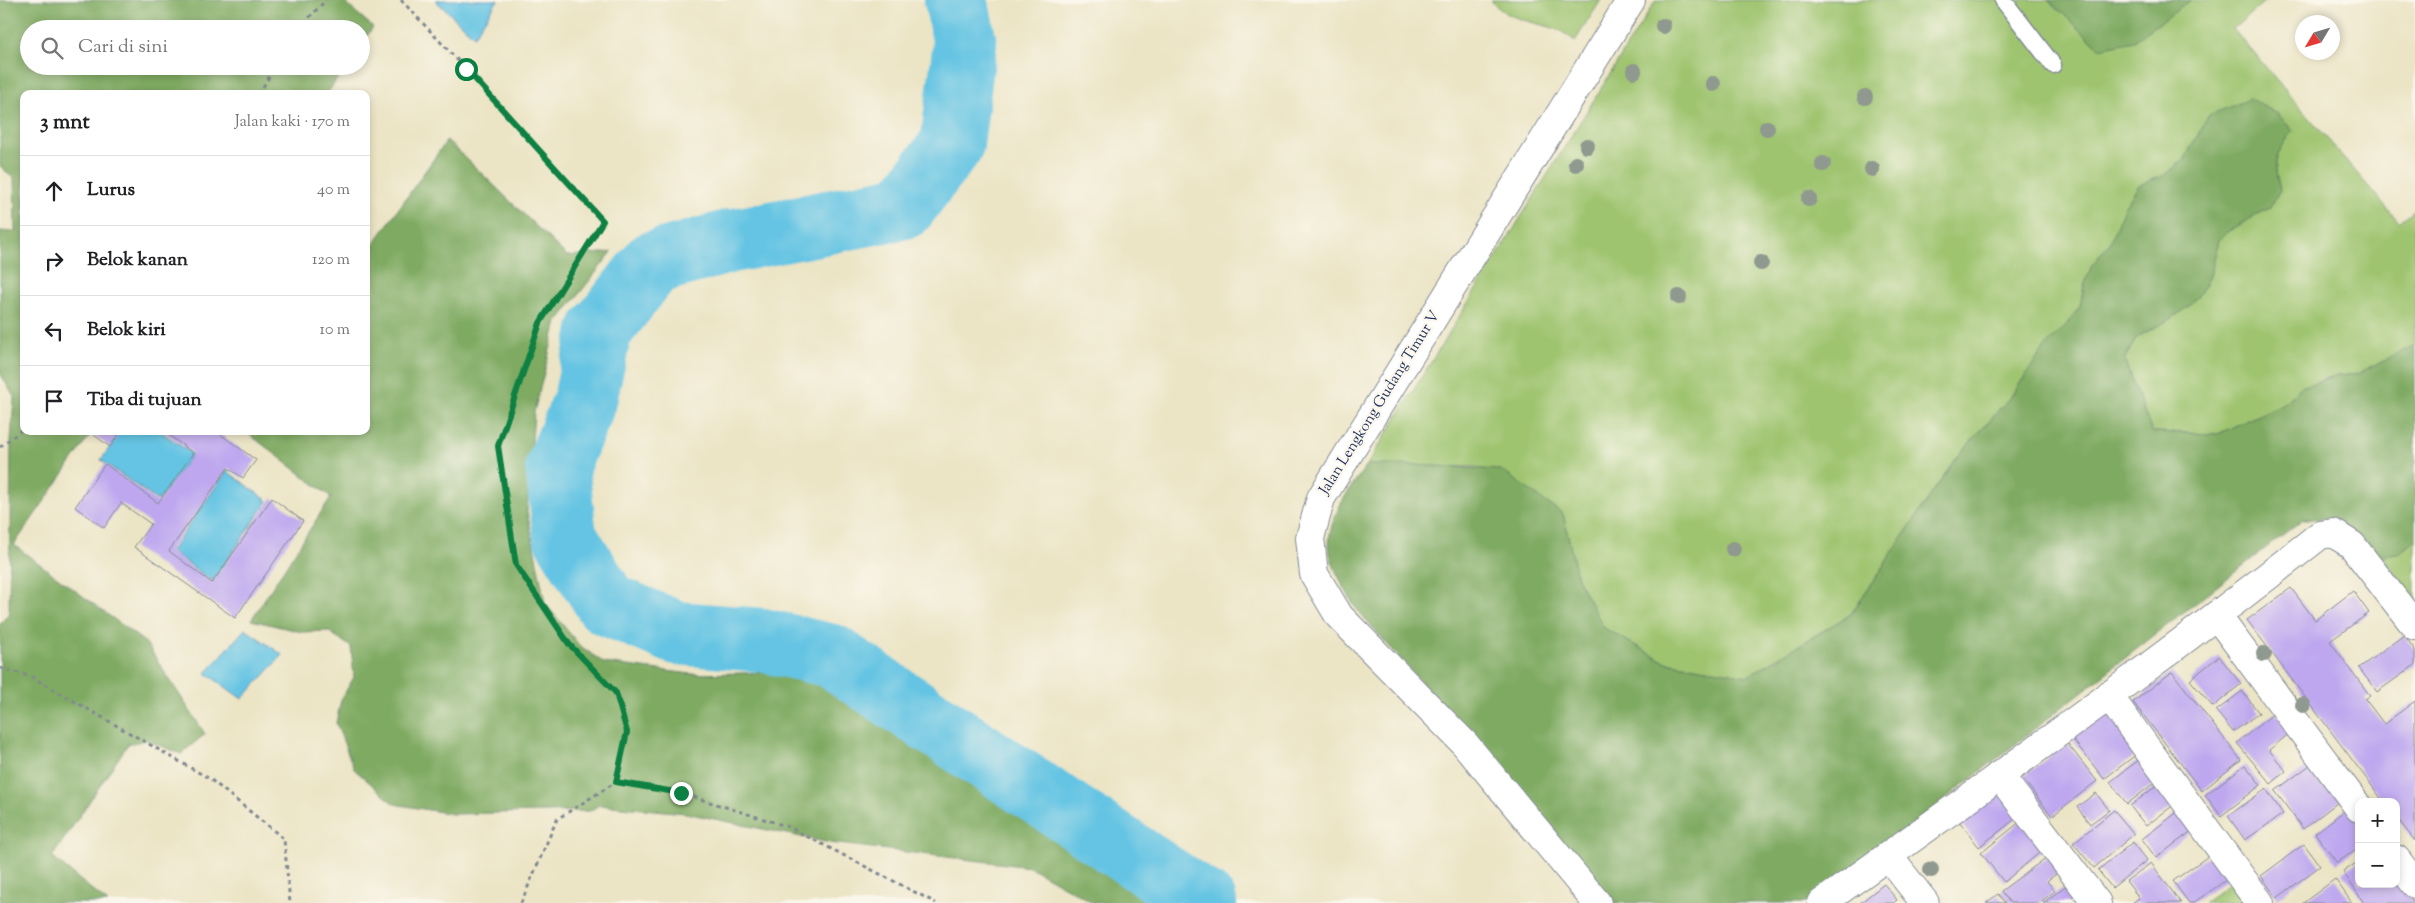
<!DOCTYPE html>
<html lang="id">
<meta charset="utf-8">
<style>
:root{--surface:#fff;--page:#f6f6f6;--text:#202124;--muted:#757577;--line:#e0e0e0}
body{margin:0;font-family:"Sorts Mill Goudy",serif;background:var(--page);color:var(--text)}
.controls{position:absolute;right:15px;bottom:15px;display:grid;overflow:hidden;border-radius:10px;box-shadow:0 2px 8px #0003}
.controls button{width:45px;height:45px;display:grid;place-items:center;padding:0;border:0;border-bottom:1px solid var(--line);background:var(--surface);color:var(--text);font:25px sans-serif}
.compass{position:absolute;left:2295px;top:15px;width:45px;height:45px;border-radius:50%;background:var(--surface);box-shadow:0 2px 8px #0003;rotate:232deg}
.stop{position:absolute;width:15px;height:15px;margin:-11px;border:4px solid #0b8043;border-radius:50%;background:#fff}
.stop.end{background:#0b8043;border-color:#fff;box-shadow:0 1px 5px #0008}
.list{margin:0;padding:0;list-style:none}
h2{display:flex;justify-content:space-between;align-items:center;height:65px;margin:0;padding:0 20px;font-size:21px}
h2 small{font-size:16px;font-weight:400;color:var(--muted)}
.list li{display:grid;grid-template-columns:32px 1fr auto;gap:15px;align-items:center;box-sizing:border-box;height:70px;padding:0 20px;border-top:1px solid var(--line)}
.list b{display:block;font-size:19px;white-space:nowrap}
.list em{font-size:16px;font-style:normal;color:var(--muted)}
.icon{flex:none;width:28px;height:28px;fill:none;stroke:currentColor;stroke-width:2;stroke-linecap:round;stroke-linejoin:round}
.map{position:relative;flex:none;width:2415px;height:903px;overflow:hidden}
.search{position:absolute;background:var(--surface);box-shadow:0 2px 8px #0003;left:20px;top:20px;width:350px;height:55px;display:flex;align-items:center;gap:12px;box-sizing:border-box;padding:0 18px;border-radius:28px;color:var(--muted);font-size:19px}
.panel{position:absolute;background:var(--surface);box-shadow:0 2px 8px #0003;left:20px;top:90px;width:350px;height:345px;border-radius:10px}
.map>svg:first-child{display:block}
.green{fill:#9fc46f;stroke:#5d7a66}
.forest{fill:#7faa62;stroke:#4d6c60}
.water{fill:#65c4e3;stroke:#407aa0}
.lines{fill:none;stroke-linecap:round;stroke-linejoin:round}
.river{stroke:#65c4e3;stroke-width:64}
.building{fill:#bea7ef}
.lane-casing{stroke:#838a92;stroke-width:19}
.street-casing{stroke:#838a92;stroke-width:30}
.path{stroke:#838a92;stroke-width:3;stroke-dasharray:4 4;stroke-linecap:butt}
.lane{stroke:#fff;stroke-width:16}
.street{stroke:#fff;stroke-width:28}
.tree{fill:#8f998f}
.route{stroke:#0b8043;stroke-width:6}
.labels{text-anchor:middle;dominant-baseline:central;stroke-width:4.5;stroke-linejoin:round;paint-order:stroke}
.street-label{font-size:15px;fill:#1b2f5e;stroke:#fbf7ec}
</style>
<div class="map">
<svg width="2415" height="903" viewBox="0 0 2415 903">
<rect width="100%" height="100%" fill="#fbf7ec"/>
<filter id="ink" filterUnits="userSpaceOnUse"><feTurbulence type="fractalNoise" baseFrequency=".02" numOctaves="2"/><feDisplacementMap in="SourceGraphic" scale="10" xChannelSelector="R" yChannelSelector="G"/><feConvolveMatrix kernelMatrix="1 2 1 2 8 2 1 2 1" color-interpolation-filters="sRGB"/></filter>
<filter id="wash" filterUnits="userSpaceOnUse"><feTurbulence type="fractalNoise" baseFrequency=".0096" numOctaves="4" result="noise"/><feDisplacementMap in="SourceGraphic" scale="20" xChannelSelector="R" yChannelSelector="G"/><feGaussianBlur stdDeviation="1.12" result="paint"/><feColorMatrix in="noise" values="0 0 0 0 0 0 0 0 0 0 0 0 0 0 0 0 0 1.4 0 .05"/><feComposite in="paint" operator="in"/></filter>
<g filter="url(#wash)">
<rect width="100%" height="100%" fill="#ebe4c5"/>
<g class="green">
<path d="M1491,0H1601L1575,41C1570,37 1564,33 1559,30C1535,21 1507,21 1491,0Z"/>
<path d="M1656,0H2048L2056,9L2134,41L2191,0H2266L2233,29L2399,222L2415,209V345L2359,373L2338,375L2301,387L2284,403L2218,434L2152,432L2124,360L2137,337L2171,319L2190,305L2204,288L2210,276L2219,240L2227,232L2269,208L2280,190C2272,161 2275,155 2293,131L2209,115L2184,160L2165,175L2139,185L2124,208L2109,244L2092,265L2084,286L2080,307L2067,324L2048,343L2012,395L1953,462L1851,614L1748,676L1665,662L1603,628L1578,580L1563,514L1476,467L1367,465Z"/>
<path d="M2415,540V600L2382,556L2398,554Z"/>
<path d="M2237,878L2257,903H2204Z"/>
</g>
<g class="forest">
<path d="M0,0H342L373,27L361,45V29H29V66H346L327,94H24V431H93L14,545L146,643L205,734L181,754L146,740L128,744L52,857L108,903H0V624L9,613L11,440L14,397L0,373V231L15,232L14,179L0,166Z"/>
<path d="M2048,0H2191L2134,41L2100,48Z"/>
<path d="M2250,99L2278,114L2293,131C2275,155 2272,161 2280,190L2269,208L2227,232L2219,240L2210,276L2204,288L2190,305L2171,319L2137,337L2124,360L2152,432L2218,434L2284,403L2301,387L2338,375L2359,373L2415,345V540L2398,554L2382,556L2334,519H2303L1812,903H1614L1354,606C1347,592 1337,576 1332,561C1320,528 1348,490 1367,465H1416L1501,470L1563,514L1578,580L1604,628L1665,662L1748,676L1851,614L1953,462L2012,395L2048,343L2067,324L2080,307L2084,286L2092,265L2109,244L2124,208L2139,185L2165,175L2184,160L2209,115Z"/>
<path d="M447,140L567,256L612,252L557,322L534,412L527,511L545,603L579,645L604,663L691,674L792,672L835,676L1169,903H1094L1030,867L830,843L686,813L599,805L590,811L452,814L394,804L354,769L336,723L341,700L354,677L351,647L328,631L302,632L251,620L331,497L245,431H366V255Z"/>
</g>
<g class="water">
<path d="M435,0H498L474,36Z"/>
<path d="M121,431H160L192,454L158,501L101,460Z"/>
<path d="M227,471L268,501L212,581L171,551Z"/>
<path d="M245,629L283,655L242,699L206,673Z"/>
</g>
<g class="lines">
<path class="river" d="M956,0L965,43L952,144L904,207L731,241L653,263L600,331L585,400L557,467L565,536L607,604L677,633L762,640L832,656L1205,903"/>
</g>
<g id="blocks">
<g class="building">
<path d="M97,431H121L110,447L94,435Z"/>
<path d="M163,431H216L256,460L243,478L228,468L169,551L212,583L272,498L303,521L235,618L134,547L151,524L121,503L104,528L75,507L105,464L158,503L193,453Z"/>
<path d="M2291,588L2315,620L2353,591L2369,613L2330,641L2370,696L2365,699L2384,724L2415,701V841L2396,817V802H2384L2247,620Z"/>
<path d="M2404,635L2415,650V665L2377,692L2359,668Z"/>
<path d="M2219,656L2241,684L2213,707L2190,680Z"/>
<path d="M2172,672L2241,760L2202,791L2133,702Z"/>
<path d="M2242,691L2259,713L2233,732L2216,711Z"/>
<path d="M2107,708L2141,751L2104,779L2071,737Z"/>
<path d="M2275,712L2291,732L2269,750L2286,771L2271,784L2237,743Z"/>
<path d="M2067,743L2097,781L2052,816L2022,778Z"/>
<path d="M2140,759L2157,781L2127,804L2110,782Z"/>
<path d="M2314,762L2342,799L2303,829L2275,791Z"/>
<path d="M2245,765L2261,785L2221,816L2205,795Z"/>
<path d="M2160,783L2175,804L2146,826L2130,806Z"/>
<path d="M2266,789L2283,814L2245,840L2228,816Z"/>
<path d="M1998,791L2018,817L1979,847L1959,821Z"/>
<path d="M2096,793L2109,810L2090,824L2077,807Z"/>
<path d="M2183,808L2197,827L2156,858L2142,839Z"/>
<path d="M2348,808L2359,823V847L2337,863L2315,833Z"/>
<path d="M2114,810L2134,834L2094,868L2073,843Z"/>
<path d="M2021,821L2044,849L2004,882L1981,853Z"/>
<path d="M2133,842L2147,860L2112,888L2098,870Z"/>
<path d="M2304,844L2320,866L2277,898L2261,876Z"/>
<path d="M2054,852L2065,867L2047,881L2055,891L2039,903H2010L2001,891Z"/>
<path d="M2214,852L2232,876L2193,903H2189L2173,881Z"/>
<path d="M2359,861V884H2396V877L2414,903H2364L2343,872Z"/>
<path d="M2151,863L2181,903H2132L2139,898L2126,881Z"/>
<path d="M2335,879L2352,903H2303Z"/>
<path d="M2072,881L2089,903H2043Z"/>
<path d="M1884,884L1897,900L1893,903H1860Z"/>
<path d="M1998,894L2005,903H1986Z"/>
</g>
</g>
</g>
<g filter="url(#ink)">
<use href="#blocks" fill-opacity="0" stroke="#838a92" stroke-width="1"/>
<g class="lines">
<g class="lane-casing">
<path id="lane" d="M2003,0L2053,65"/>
</g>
<g class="street-casing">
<g id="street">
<path d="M2217,616L2359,808"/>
<path d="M2108,695L2260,903"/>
<path d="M1999,775L2097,903"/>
<path d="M1888,856L1925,903"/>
<path d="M2396,859L2415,884"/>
<path d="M1597,903L1465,744L1339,616L1314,574L1310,538L1321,498L1631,0"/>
<path d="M1822,903C1990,783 2158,663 2320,535L2333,533L2352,545L2415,626"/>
</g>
</g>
<g class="path">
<path d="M401,0L466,69L603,221L540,323L498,446L516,565L569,644L616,693L627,733L616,782"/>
<path d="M298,29L326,0"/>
<path d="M259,94L275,66"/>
<path d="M0,447L24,428"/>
<path d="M0,668L30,676L210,779L284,839L290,903"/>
<path d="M521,903L557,819L616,782L681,793L789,827L936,903"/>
</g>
<use href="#lane" class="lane"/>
<use href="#street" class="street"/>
</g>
<g class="tree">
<circle cx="1663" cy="26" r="8"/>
<circle cx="1634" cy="71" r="8"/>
<circle cx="1713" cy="84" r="8"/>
<circle cx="1865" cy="97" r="8"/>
<circle cx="1767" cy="128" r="8"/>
<circle cx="1587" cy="146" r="8"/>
<circle cx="1576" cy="164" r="8"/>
<circle cx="1823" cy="164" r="8"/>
<circle cx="1872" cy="169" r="8"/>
<circle cx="1809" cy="199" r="8"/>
<circle cx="1761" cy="263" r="8"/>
<circle cx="1679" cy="297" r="8"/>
<circle cx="1733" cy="549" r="8"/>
<circle cx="2264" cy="654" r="8"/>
<circle cx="2303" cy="705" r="8"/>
<circle cx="1931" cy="870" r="8"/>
</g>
</g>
<g class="lines" filter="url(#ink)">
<path class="route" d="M466,69L603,221L540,323L498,446L516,565L569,644L616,693L627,732L616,782L681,793"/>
</g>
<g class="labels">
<g class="street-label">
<text transform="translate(1380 403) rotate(-58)">Jalan Lengkong Gudang Timur V</text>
</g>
</g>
</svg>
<div class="controls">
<button>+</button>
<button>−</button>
</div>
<svg class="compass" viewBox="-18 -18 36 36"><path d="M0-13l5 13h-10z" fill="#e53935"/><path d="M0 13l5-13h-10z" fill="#757577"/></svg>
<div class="stop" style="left:466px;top:69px"></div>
<div class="stop end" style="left:681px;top:793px"></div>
<div class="search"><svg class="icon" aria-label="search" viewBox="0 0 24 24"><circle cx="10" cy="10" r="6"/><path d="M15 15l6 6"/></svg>Cari di sini</div>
<section class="panel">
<h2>3 mnt<small>Jalan kaki · 170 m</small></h2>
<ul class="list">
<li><svg class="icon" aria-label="ahead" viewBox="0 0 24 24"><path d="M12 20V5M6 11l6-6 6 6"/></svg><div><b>Lurus</b></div><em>40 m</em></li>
<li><svg class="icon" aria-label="right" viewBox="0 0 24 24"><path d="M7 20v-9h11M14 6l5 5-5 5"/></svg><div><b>Belok kanan</b></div><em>120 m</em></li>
<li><svg class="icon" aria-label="left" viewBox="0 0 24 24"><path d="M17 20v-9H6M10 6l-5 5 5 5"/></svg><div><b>Belok kiri</b></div><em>10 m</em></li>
<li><svg class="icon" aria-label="arrive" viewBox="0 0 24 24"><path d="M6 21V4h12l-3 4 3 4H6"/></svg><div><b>Tiba di tujuan</b></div></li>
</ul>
</section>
</div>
